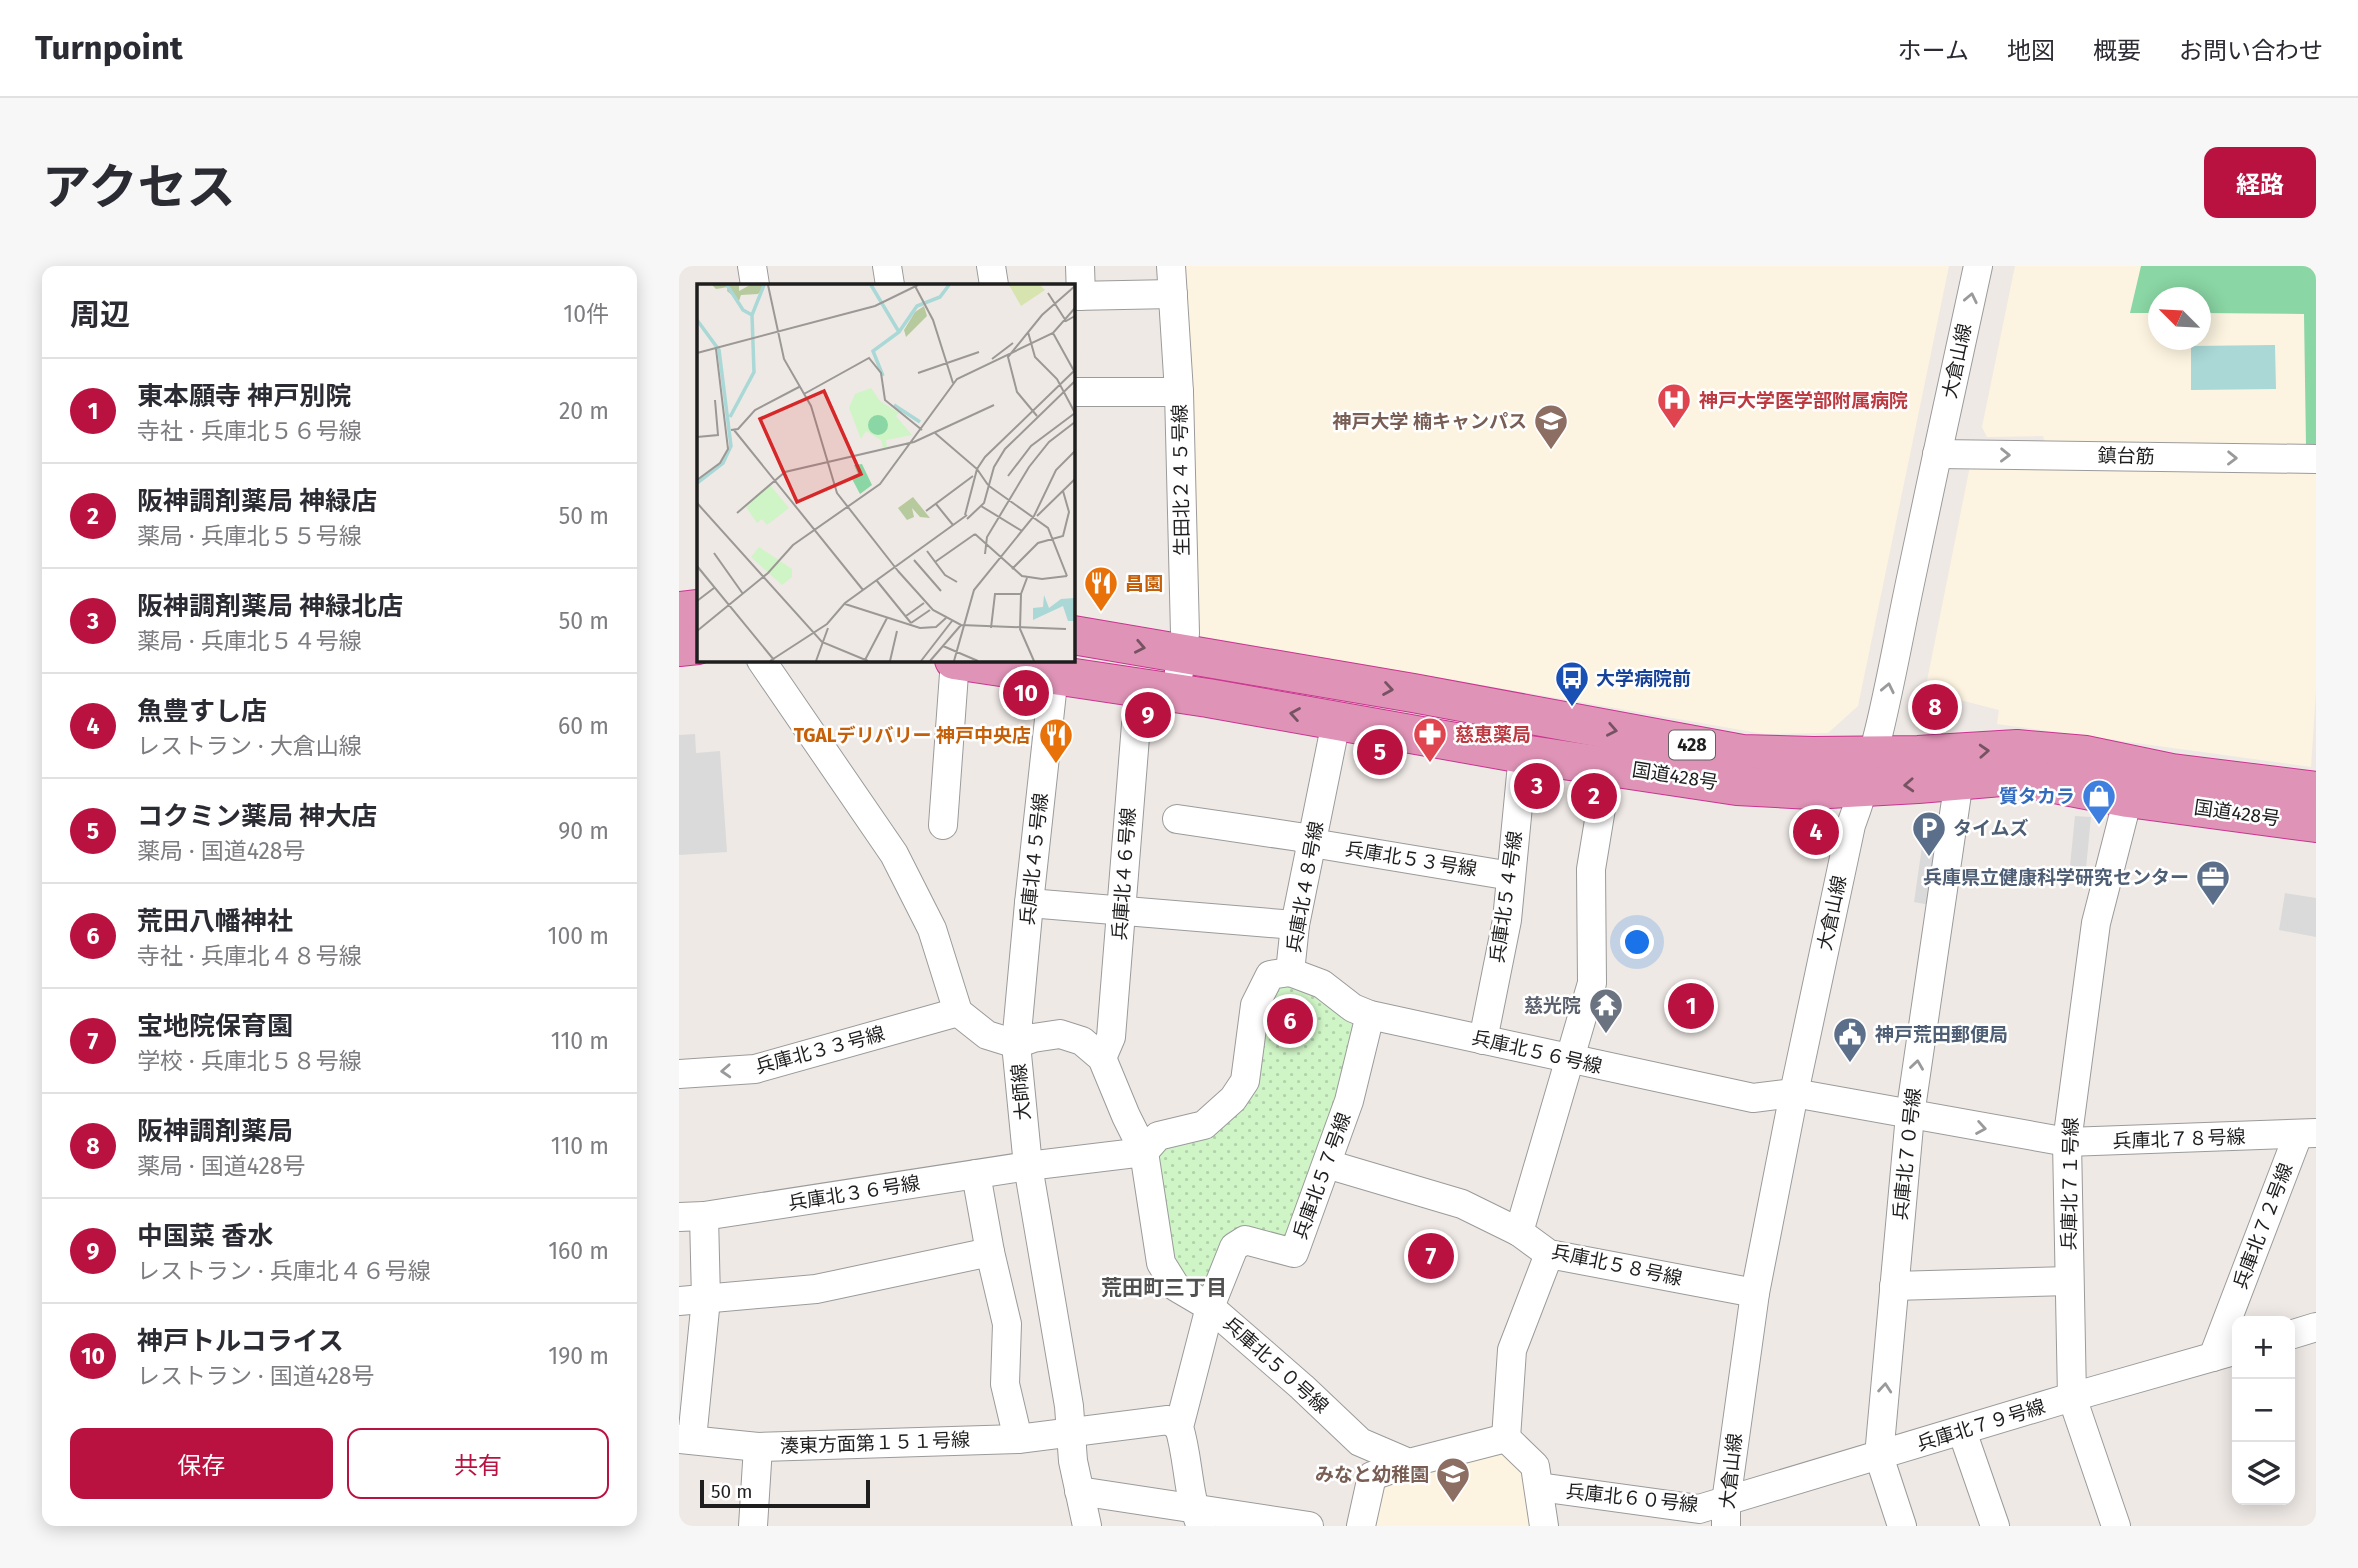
<!DOCTYPE html>
<html lang="ja">
<meta charset="utf-8">
<style>
:root{--surface:#fff;--page:#f7f7f7;--text:#2b2b33;--muted:#7c7c81;--line:#e1e1e2;--accent:#ba1240}
body{margin:0;font-family:"Fira Sans","Noto Sans JP",sans-serif;background:var(--page);color:var(--text)}
.controls{position:absolute;right:21px;bottom:21px;display:grid;overflow:hidden;border-radius:14px;box-shadow:0 4px 18px #0003}
.controls button{width:63px;height:63px;display:grid;place-items:center;padding:0;border:0;border-bottom:2px solid var(--line);background:var(--surface);color:var(--text);font:35px sans-serif}
.compass{position:absolute;left:1469px;top:21px;width:63px;height:63px;border-radius:50%;background:var(--surface);box-shadow:0 4px 18px #0003;rotate:294deg}
.scale{position:absolute;left:21px;bottom:18px;width:170px;box-sizing:border-box;padding-left:7px;border:4px solid #1e1e1e;border-top:0;font-size:19px;line-height:24px;white-space:nowrap;color:#1e1e1e;-webkit-text-stroke:5px #fff;paint-order:stroke}
.you{position:absolute;left:959px;top:677px;width:24px;height:24px;margin:-18px;border:5px solid #fff;border-radius:50%;background:#1a73e8;box-shadow:0 0 0 10px #1a73e833}
.badge{display:grid;place-items:center;width:46px;height:46px;border-radius:50%;background:var(--accent);color:#fff;font-size:23px;font-weight:700}
.pin{position:absolute;translate:-50% -50%;border:4px solid #fff;box-shadow:0 2px 7px #0006}
.list{margin:0;padding:0;list-style:none}
h2{display:flex;justify-content:space-between;align-items:center;height:91px;margin:0;padding:0 28px;font-size:30px}
h2 small{font-size:23px;font-weight:400;color:var(--muted)}
.list li{display:grid;grid-template-columns:46px 1fr auto;gap:21px;align-items:center;box-sizing:border-box;height:105px;padding:0 28px;border-top:2px solid var(--line)}
.list b{display:block;font-size:26px;white-space:nowrap}
.list p{margin:0;font-size:23px;white-space:nowrap;color:var(--muted)}
.list em{font-size:23px;font-style:normal;color:var(--muted)}
.actions{display:flex;gap:14px;padding:21px 28px}
.actions a{flex:1;padding:16px 0;border:2px solid var(--accent);border-radius:14px;text-align:center;font-size:24px;color:var(--accent)}
.actions .main{background:var(--accent);color:#fff}
.icon{flex:none;width:38px;height:38px;fill:none;stroke:currentColor;stroke-width:2;stroke-linecap:round;stroke-linejoin:round}
.map{position:relative;flex:none;width:1637px;height:1260px;overflow:hidden;border-radius:14px}
header{display:flex;align-items:center;gap:42px;box-sizing:border-box;height:98px;padding:0 35px;background:var(--surface);border-bottom:2px solid var(--line)}
header strong{font-size:33px}
nav{display:flex;gap:38px;margin-inline-start:auto;font-size:24px}
.intro{display:flex;align-items:center;justify-content:space-between;box-sizing:border-box;height:168px;padding:0 42px}
h1{margin:0;font-size:49px}
.button{padding:18px 32px;border-radius:14px;background:var(--accent);color:#fff;font-size:24px;font-weight:700}
main{display:flex;gap:42px;padding:0 42px}
aside{flex:1;background:var(--surface);border-radius:14px;box-shadow:0 4px 18px #0003}
.map>svg:first-child{display:block}
.education{fill:#fcf4e0;fill-rule:evenodd}
.park{fill:url(#park-dots)}
.pitch{fill:#8ad6a4}
.parking{fill:#dadada}
.water{fill:#a9d8d6}
.lines{fill:none;stroke-linecap:round;stroke-linejoin:round}
.minor-casing{stroke:#9b9b9b;stroke-width:30}
.highway-casing{stroke:#ca3490;stroke-width:40}
.minor{stroke:#fff;stroke-width:28}
.highway{stroke:#df93b6;stroke-width:38}
.oneway{stroke:#9a9a9a}
.oneway2{stroke:#755362}
.labels{text-anchor:middle;dominant-baseline:central;stroke-width:5;stroke-linejoin:round;paint-order:stroke}
.shield{fill:#fff;stroke:#626262;stroke-width:2}
.shield-label{font-size:18px;font-weight:bold;fill:#1e1e1e}
.street-label{font-size:19px;fill:#1e1e1e;stroke:#fff}
.health-label{font-size:19px;font-weight:bold;fill:#be3a42;stroke:#fff;text-anchor:start}
.education-label{font-size:19px;font-weight:bold;fill:#785e54;stroke:#fff;text-anchor:end}
.food-label{font-size:19px;font-weight:bold;fill:#c56008;stroke:#fff;text-anchor:start}
.transit-label{font-size:19px;font-weight:bold;fill:#164399;stroke:#fff;text-anchor:start}
.shop-label{font-size:19px;font-weight:bold;fill:#366cbe;stroke:#fff;text-anchor:end}
.service-label{font-size:19px;font-weight:bold;fill:#4e5e75;stroke:#fff;text-anchor:start}
.worship-label{font-size:19px;font-weight:bold;fill:#5b616d;stroke:#fff;text-anchor:end}
.neighbourhood-label{font-size:21px;font-weight:bold;fill:#515151;stroke:#fff}
.inset-river{fill:none;stroke:#a9d8d6;stroke-width:3.5}
.inset-road{fill:none;stroke:#9b9895;stroke-width:2}
.view{fill:#d62828;fill-opacity:0.15;stroke:#d62828;stroke-width:3.5}
.inset-edge{fill:none;stroke:#1e1e1e;stroke-width:3.5}
</style>
<header>
<strong>Turnpoint</strong>
<nav><a>ホーム</a><a>地図</a><a>概要</a><a>お問い合わせ</a></nav>
</header>
<div class="intro"><h1>アクセス</h1><a class="button">経路</a></div>
<main>
<aside>
<h2>周辺<small>10件</small></h2>
<ul class="list">
<li><span class="badge">1</span><div><b>東本願寺 神戸別院</b><p>寺社 · 兵庫北５６号線</p></div><em>20 m</em></li>
<li><span class="badge">2</span><div><b>阪神調剤薬局 神緑店</b><p>薬局 · 兵庫北５５号線</p></div><em>50 m</em></li>
<li><span class="badge">3</span><div><b>阪神調剤薬局 神緑北店</b><p>薬局 · 兵庫北５４号線</p></div><em>50 m</em></li>
<li><span class="badge">4</span><div><b>魚豊すし店</b><p>レストラン · 大倉山線</p></div><em>60 m</em></li>
<li><span class="badge">5</span><div><b>コクミン薬局 神大店</b><p>薬局 · 国道428号</p></div><em>90 m</em></li>
<li><span class="badge">6</span><div><b>荒田八幡神社</b><p>寺社 · 兵庫北４８号線</p></div><em>100 m</em></li>
<li><span class="badge">7</span><div><b>宝地院保育園</b><p>学校 · 兵庫北５８号線</p></div><em>110 m</em></li>
<li><span class="badge">8</span><div><b>阪神調剤薬局</b><p>薬局 · 国道428号</p></div><em>110 m</em></li>
<li><span class="badge">9</span><div><b>中国菜 香水</b><p>レストラン · 兵庫北４６号線</p></div><em>160 m</em></li>
<li><span class="badge">10</span><div><b>神戸トルコライス</b><p>レストラン · 国道428号</p></div><em>190 m</em></li>
</ul>
<div class="actions"><a class="main">保存</a><a>共有</a></div>
</aside>
<div class="map">
<svg width="1637" height="1260" viewBox="0 0 1637 1260">
<defs>
<pattern id="park-dots" width="8" height="8" patternUnits="userSpaceOnUse" patternTransform="scale(1.75)"><rect width="8" height="8" fill="#cff4c6"/><path d="M2 2h.1M6 6h.1" fill="none" stroke="#b1d1aa" stroke-width="1.8" stroke-linecap="round"/></pattern>
</defs>
<rect width="100%" height="100%" fill="#eee9e5"/>
<g class="education">
<path d="M504,0H1270L1179,440L1149,467L1085,468L521,370Z"/>
<path d="M1336,0H1637V184L1367,180L1364,170L1308,171L1303,161ZM1479,32H1521V74H1479Z"/>
<path d="M1291,200L1637,207V425L1632,501L1318,458L1320,444L1246,425Z"/>
<path d="M828,1183L847,1208L855,1260H691L701,1215Z"/>
</g>
<path class="park" d="M598,720L636,726L677,762L659,833L604,975L568,967L531,1027L520,1024L493,998L476,897L487,879L528,869Z"/>
<path class="pitch" d="M1462,0H1637V179L1627,180L1625,48L1522,47L1521,32H1479V47H1451Z"/>
<g class="parking">
<path d="M16,468L17,487L41,485L48,586L0,589V469Z"/>
<path d="M1248,546L1264,548L1251,639L1235,636Z"/>
<path d="M1396,550L1412,551L1407,602L1391,600Z"/>
<path d="M1606,627L1637,632V671L1600,664Z"/>
</g>
<path class="water" d="M1596,79L1597,123L1512,124V80Z"/>
<g class="lines">
<g class="minor-casing">
<g id="minor">
<path d="M73,0L76,19"/>
<path d="M208,0L211,19"/>
<path d="M312,0L315,19"/>
<path d="M401,0L402,30"/>
<path d="M492,0L500,126L506,367L500,406"/>
<path d="M394,30L494,28"/>
<path d="M394,126H500"/>
<path d="M1258,188L1637,193"/>
<path d="M82,394L215,588L253,663L279,746L308,769L337,778"/>
<path d="M375,408L350,637L337,778L349,900L390,1140L394,1195L408,1260"/>
<path d="M498,553L620,571L633,577L832,610"/>
<path d="M264,559L276,394"/>
<path d="M350,637L616,659"/>
<path d="M611,706L643,718L674,742L691,749L1074,832L1115,827L1388,876L1637,867"/>
<path d="M804,774L828,654L844,488"/>
<path d="M337,778L354,772L381,768L403,775L423,792L447,850L465,886L482,997L497,1021L531,1041L623,1121L681,1176L730,1197L827,1172"/>
<path d="M423,792L432,771L460,421"/>
<path d="M0,808L76,803L279,746"/>
<path d="M648,898L783,938L840,966L870,988L1076,1027"/>
<path d="M297,908L311,986L328,1058L326,1118L339,1173"/>
<path d="M0,951L25,950L349,900L465,886L479,870L525,859L554,833L566,815L576,739L591,709L611,706L616,659L657,456"/>
<path d="M840,966L913,717L912,603L929,500"/>
<path d="M1215,1020L1390,1015"/>
<path d="M0,1035L137,1023L311,986"/>
<path d="M1611,1069L1637,1061"/>
<path d="M1534,1091L1619,869"/>
<path d="M1283,1165L1316,1260"/>
<path d="M827,1172L833,1084L870,988"/>
<path d="M827,1172L856,1200L865,1260"/>
<path d="M0,1173L79,1181L339,1173L489,1154L500,1161"/>
<path d="M13,1173L27,1033L25,950"/>
<path d="M860,1221L1020,1243L1393,1131L1558,1084"/>
<path d="M400,1225L630,1260"/>
<path d="M74,1260L79,1181"/>
<path d="M522,1260C508,1229 510,1193 500,1161L531,1041L555,981L566,974L615,987L670,835L691,749"/>
<path d="M682,1260L693,1210L730,1197"/>
<path d="M1047,1260V1236L1076,1027L1115,827L1172,559C1201,481 1214,398 1231,317C1253,211 1276,106 1299,0"/>
<path d="M1223,1260L1200,1190L1231,849L1280,514"/>
<path d="M1437,1260L1393,1131L1388,876L1417,657L1449,532"/>
</g>
</g>
<g class="highway-casing">
<g id="highway">
<path d="M0,345L19,343"/>
<path d="M394,369L734,427L1063,488L1134,490L1239,489L1338,483L1407,489L1493,507L1637,525"/>
<path d="M0,381L19,379"/>
<path d="M275,394L529,432L844,488L1058,520L1132,524L1239,518L1334,510L1449,532L1637,557"/>
</g>
</g>
<use href="#minor" class="minor"/>
<use href="#highway" class="highway"/>
</g>
<defs><path id="oneway-chevron" d="M-2-3.5L2.5 0L-2 3.5" fill="none" stroke-width="1.6" stroke-linecap="round" stroke-linejoin="round" transform="scale(1.75)"/></defs>
<g class="oneway">
<use href="#oneway-chevron" transform="translate(1292 32) rotate(-78)"/>
<use href="#oneway-chevron" transform="translate(1326 189) rotate(1)"/>
<use href="#oneway-chevron" transform="translate(1553 192) rotate(1)"/>
<use href="#oneway-chevron" transform="translate(1209 422) rotate(-78)"/>
<use href="#oneway-chevron" transform="translate(1238 799) rotate(-82)"/>
<use href="#oneway-chevron" transform="translate(47 805) rotate(177)"/>
<use href="#oneway-chevron" transform="translate(1302 862) rotate(10)"/>
<use href="#oneway-chevron" transform="translate(1206 1122) rotate(-85)"/>
</g>
<g class="oneway2">
<use href="#oneway-chevron" transform="translate(461 381) rotate(11)"/>
<use href="#oneway-chevron" transform="translate(709 423) rotate(9)"/>
<use href="#oneway-chevron" transform="translate(616 448) rotate(-170)"/>
<use href="#oneway-chevron" transform="translate(933 464) rotate(11)"/>
<use href="#oneway-chevron" transform="translate(1305 485) rotate(-3)"/>
<use href="#oneway-chevron" transform="translate(1230 519) rotate(177)"/>
</g>
<defs>
<g id="hospital-pin" transform="scale(1.75)"><path d="M0 17L-7.5 6A9.5 9.5 0 1 1 7.5 6Z" fill="#e0444e" stroke="#fff"/><path d="M-5-5h3v3.5h4V-5h3V5h-3V1.5h-4V5h-3Z" fill="#fff"/></g>
<g id="university-pin" transform="scale(1.75)"><path d="M0 17L-7.5 6A9.5 9.5 0 1 1 7.5 6Z" fill="#8d6e63" stroke="#fff"/><path d="M0-5L7-2L0 1L-7-2ZM-4 1L0 2.5L4 1V4Q0 6-4 4Z" fill="#fff"/></g>
<g id="restaurant-pin" transform="scale(1.75)"><path d="M0 17L-7.5 6A9.5 9.5 0 1 1 7.5 6Z" fill="#e8710a" stroke="#fff"/><path d="M-5-6h1v4h1v-4h1v4h1v-4h1v5L-1.5 .5V6h-2V.5L-5-1ZM5-6V6H3V1.5H1.5Q1.5-4 5-6Z" fill="#fff"/></g>
<g id="bus-pin" transform="scale(1.75)"><path d="M0 17L-7.5 6A9.5 9.5 0 1 1 7.5 6Z" fill="#1a4fb4" stroke="#fff"/><path d="M-5-6H5V4H4V6H2V4H-2V6H-4V4H-5ZM-3.5-4V0h7V-4ZM-3.5 1.2v1.5H-2V1.2ZM2 1.2v1.5H3.5V1.2Z" fill="#fff"/></g>
<g id="pharmacy-pin" transform="scale(1.75)"><path d="M0 17L-7.5 6A9.5 9.5 0 1 1 7.5 6Z" fill="#e0444e" stroke="#fff"/><path d="M-2-6h4v4h4v4h-4v4h-4v-4h-4v-4h4Z" fill="#fff"/></g>
<g id="shop-pin" transform="scale(1.75)"><path d="M0 17L-7.5 6A9.5 9.5 0 1 1 7.5 6Z" fill="#3f7fe0" stroke="#fff"/><path d="M-5-2.5h2.3a2.7 3.5 0 0 1 5.4 0H5L5.5 6h-11ZM-1.5-2.5h3a1.5 2.3 0 0 0-3 0Z" fill="#fff"/></g>
<g id="parking-pin" transform="scale(1.75)"><path d="M0 17L-7.5 6A9.5 9.5 0 1 1 7.5 6Z" fill="#5c6f8a" stroke="#fff"/><path d="M-3.5-5.5H1a3.5 3.5 0 0 1 0 7H-1V5.5H-3.5ZM-1-3.4V-.6H.8a1.4 1.4 0 0 0 0-2.8Z" fill="#fff"/></g>
<g id="office-pin" transform="scale(1.75)"><path d="M0 17L-7.5 6A9.5 9.5 0 1 1 7.5 6Z" fill="#5c6f8a" stroke="#fff"/><path d="M-6-3h4V-5.5h4V-3h4V5H-6ZM-1-4.5V-3h2v-1.5ZM-6 0V1H6V0Z" fill="#fff"/></g>
<g id="temple-pin" transform="scale(1.75)"><path d="M0 17L-7.5 6A9.5 9.5 0 1 1 7.5 6Z" fill="#6b7280" stroke="#fff"/><path d="M0-6L5-2H3V0L6.5 2.5H4V6H1.5V3h-3V6H-4V2.5H-6.5L-3 0V-2H-5Z" fill="#fff"/></g>
<g id="civic-pin" transform="scale(1.75)"><path d="M0 17L-7.5 6A9.5 9.5 0 1 1 7.5 6Z" fill="#5c6f8a" stroke="#fff"/><path d="M-.6-6.5H3V-4.5H.6V-3L4-1V1h2V6H-6V1h2V-1L-.6-3ZM-1.2 2.5V6h2.4V2.5Z" fill="#fff"/></g>
<g id="school-pin" transform="scale(1.75)"><path d="M0 17L-7.5 6A9.5 9.5 0 1 1 7.5 6Z" fill="#8d6e63" stroke="#fff"/><path d="M0-5L7-2L0 1L-7-2ZM-4 1L0 2.5L4 1V4Q0 6-4 4Z" fill="#fff"/></g>
</defs>
<g fill-rule="evenodd">
<use href="#hospital-pin" x="995" y="134"/>
<use href="#university-pin" x="872" y="155"/>
<use href="#restaurant-pin" x="422" y="317"/>
<use href="#bus-pin" x="893" y="412"/>
<use href="#pharmacy-pin" x="751" y="468"/>
<use href="#restaurant-pin" x="377" y="469"/>
<use href="#shop-pin" x="1420" y="530"/>
<use href="#parking-pin" x="1250" y="562"/>
<use href="#office-pin" x="1534" y="611"/>
<use href="#temple-pin" x="927" y="739"/>
<use href="#civic-pin" x="1171" y="768"/>
<use href="#school-pin" x="774" y="1208"/>
</g>
<g class="labels">
<rect class="shield" x="990" y="464.5" width="46" height="29" rx="5"/>
<g class="shield-label">
<text x="1013" y="479">428</text>
</g>
<g class="street-label">
<text transform="translate(1278 95) rotate(-78)">大倉山線</text>
<text transform="translate(1447 190) rotate(1)">鎮台筋</text>
<text transform="translate(502 214) rotate(-91)">生田北２４５号線</text>
<text transform="translate(996 510) rotate(9)">国道428号</text>
<text transform="translate(1558 547) rotate(8)">国道428号</text>
<text transform="translate(355 593) rotate(-84)">兵庫北４５号線</text>
<text transform="translate(732 593) rotate(9)">兵庫北５３号線</text>
<text transform="translate(445 608) rotate(-86)">兵庫北４６号線</text>
<text transform="translate(626 621) rotate(-80)">兵庫北４８号線</text>
<text transform="translate(827 631) rotate(-82)">兵庫北５４号線</text>
<text transform="translate(1153 647) rotate(-78)">大倉山線</text>
<text transform="translate(141 784) rotate(-15)">兵庫北３３号線</text>
<text transform="translate(858 786) rotate(13)">兵庫北５６号線</text>
<text transform="translate(342 826) rotate(-95)">大師線</text>
<text transform="translate(1500 873) rotate(-2)">兵庫北７８号線</text>
<text transform="translate(1228 888) rotate(-84)">兵庫北７０号線</text>
<text transform="translate(643 910) rotate(-70)">兵庫北５７号線</text>
<text transform="translate(1391 918) rotate(-89)">兵庫北７１号線</text>
<text transform="translate(175 927) rotate(-9)">兵庫北３６号線</text>
<text transform="translate(1584 960) rotate(-69)">兵庫北７２号線</text>
<text transform="translate(938 999) rotate(12)">兵庫北５８号線</text>
<text transform="translate(597 1099) rotate(42)">兵庫北５０号線</text>
<text transform="translate(1302 1159) rotate(-17)">兵庫北７９号線</text>
<text transform="translate(196 1177) rotate(-2)">湊東方面第１５１号線</text>
<text transform="translate(1052 1205) rotate(-84)">大倉山線</text>
<text transform="translate(953 1232) rotate(6)">兵庫北６０号線</text>
</g>
<g class="health-label">
<text x="1020" y="134">神戸大学医学部附属病院</text>
<text x="776" y="468">慈恵薬局</text>
</g>
<g class="education-label">
<text x="848" y="155">神戸大学 楠キャンパス</text>
<text x="750" y="1208">みなと幼稚園</text>
</g>
<g class="food-label">
<text x="446" y="317">昌園</text>
<text x="352" y="469" text-anchor="end">TGALデリバリー 神戸中央店</text>
</g>
<g class="transit-label">
<text x="917" y="412">大学病院前</text>
</g>
<g class="shop-label">
<text x="1396" y="530">質タカラ</text>
</g>
<g class="service-label">
<text x="1274" y="562">タイムズ</text>
<text x="1510" y="611" text-anchor="end">兵庫県立健康科学研究センター</text>
<text x="1196" y="768">神戸荒田郵便局</text>
</g>
<g class="worship-label">
<text x="902" y="739">慈光院</text>
</g>
<g class="neighbourhood-label">
<text x="485" y="1022">荒田町三丁目</text>
</g>
</g>
<g transform="translate(18 18)">
<rect width="378" height="378" fill="#eee9e5"/>
<path d="M15,1H42V7L53,1H68L61,10L44,11L42,17L30,7L31,3L19,5ZM227,22L230,32L209,53L207,46L218,28ZM216,213L233,234L223,233L215,224L217,233L210,236L201,224Z" fill="#b6ca9d"/>
<path d="M174,104L183,117L202,129L199,132L215,151L189,156L190,163L186,164L184,156L169,147L164,155L152,124L158,110ZM73,201L92,224L70,241L65,235L60,239L49,223ZM62,263L95,285V293L85,301L54,273Z" fill="#cff4c6"/>
<path d="M312,1H343L348,6L324,22Z" fill="#d7e4af"/>
<path d="M171 141a10 10 0 1 1 20 0a10 10 0 1 1-20 0ZM165,180L175,201L163,210L154,193L161,190L157,181Z" fill="#8ad6a4"/>
<path d="M347,311L352,324L364,315L378,314V337H371L366,322L336,336V324L346,323Z" fill="#a9d8d6"/>
<path class="inset-river" d="M30,1L46,26L55,31M174,1L202,48M0,36L22,66L34,162L26,179L0,199M186,92L176,67L202,48L220,22L243,13L252,1M197,121L223,138M33,133L57,88L55,31L67,1"/>
<path class="inset-road" d="M71,1L87,75L114,122L140,209L201,287M218,2L236,36L256,99M351,9L369,37L378,32M331,48L338,73L360,95L378,129M356,49L377,87M0,69L178,22L221,1M295,75L316,59M221,89L282,68M107,110L172,74L184,89L188,116L225,146M340,132L320,108L311,73L345,31L378,2M34,146L41,145L58,126L102,103M37,146L166,306M238,149L280,185L268,231M0,153L21,151L18,116M311,192L334,162L378,129M0,196L23,179L31,165L19,65M291,201L280,185L288,173L378,86M292,202L351,244L370,292M0,219L125,358L171,377M239,220L256,241M284,222L325,247M229,227L276,192M40,229L88,188L217,158L297,121M340,232L378,195M270,235L287,219L297,183L308,165L378,97M278,250L325,292L345,295L370,292M230,267L248,291L260,298M17,269L46,310M288,270L290,253L332,183L352,158L378,138M217,276L244,307M238,278L278,250M0,282L77,376M315,285L341,259L366,252L372,228L366,207M201,287L236,326L264,341L369,345M330,294L324,310L323,345L337,377M180,297L214,339M0,317L17,304M148,320L223,344L239,343L249,334M209,332L227,319M214,339L233,326M294,344L298,310H324M0,347L71,289L96,261L183,200L260,95L356,49L378,24M246,362L281,377M168,376L190,334M73,377L130,340L148,319L270,231M119,377L131,344M193,377L200,347M224,377L255,337M233,377L264,341M257,377L277,306L337,232L359,186L378,167"/>
<path class="view" d="M127,107L164,190L100,218L63,135Z"/>
<rect width="378" height="378" class="inset-edge"/>
</g>
</svg>
<div class="controls">
<button>+</button>
<button>−</button>
<button><svg class="icon" aria-label="layers" viewBox="0 0 24 24"><path d="M12 4l9 5-9 5-9-5zM3 14l9 5 9-5"/></svg></button>
</div>
<svg class="compass" viewBox="-18 -18 36 36"><path d="M0-13l5 13h-10z" fill="#e53935"/><path d="M0 13l5-13h-10z" fill="#7c7c81"/></svg>
<div class="scale">50 m</div>
<div class="you"></div>
<div class="pin badge" style="left:1012px;top:740px">1</div>
<div class="pin badge" style="left:915px;top:530px">2</div>
<div class="pin badge" style="left:858px;top:520px">3</div>
<div class="pin badge" style="left:1137px;top:566px">4</div>
<div class="pin badge" style="left:701px;top:486px">5</div>
<div class="pin badge" style="left:611px;top:755px">6</div>
<div class="pin badge" style="left:752px;top:990px">7</div>
<div class="pin badge" style="left:1256px;top:441px">8</div>
<div class="pin badge" style="left:469px;top:449px">9</div>
<div class="pin badge" style="left:347px;top:427px">10</div>
</div>
</main>
